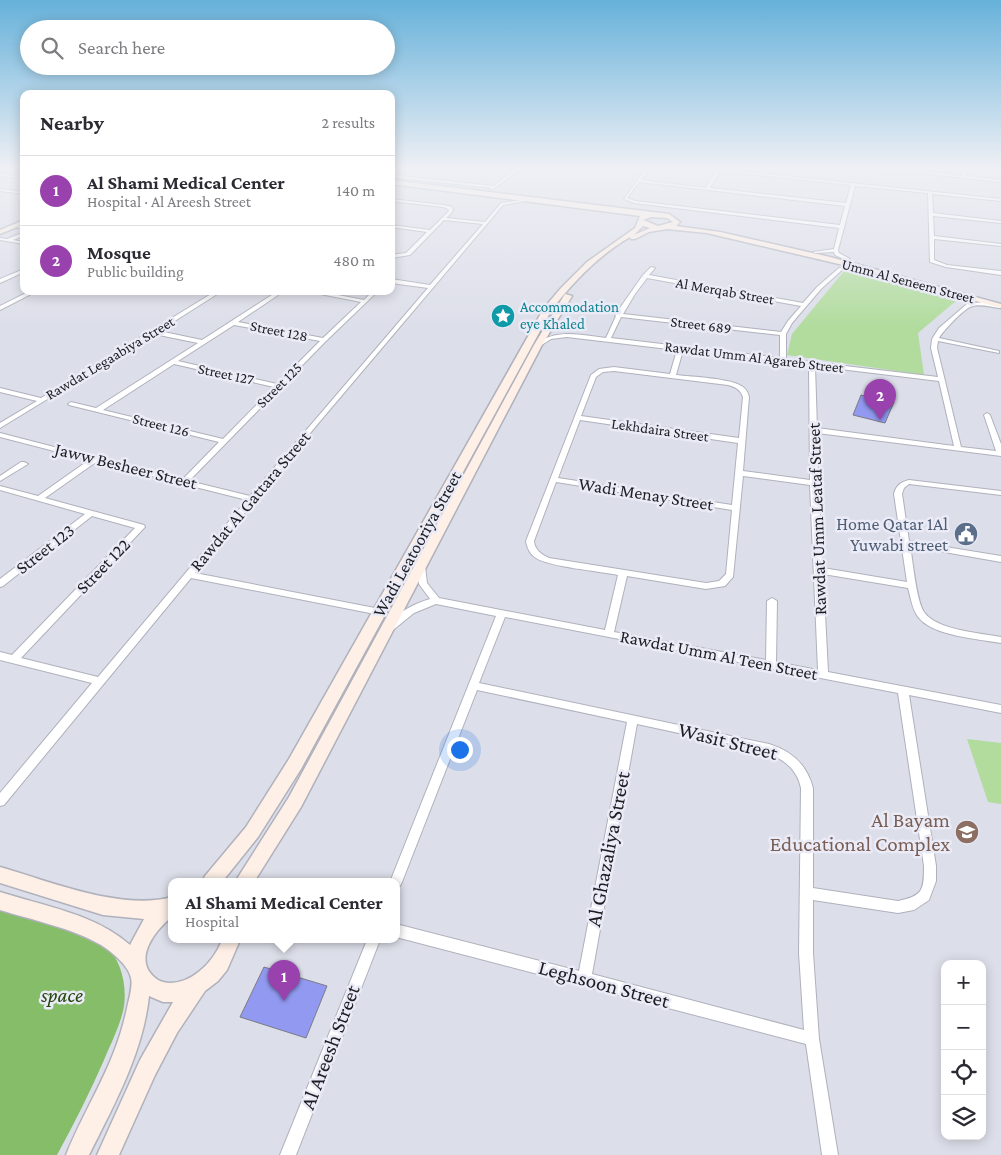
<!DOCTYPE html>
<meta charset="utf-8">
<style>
:root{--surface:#fff;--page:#f2f2f3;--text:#2b2b33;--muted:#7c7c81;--line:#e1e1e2;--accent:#9942ae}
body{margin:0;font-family:"Crimson Pro",serif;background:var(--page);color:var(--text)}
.controls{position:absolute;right:15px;bottom:15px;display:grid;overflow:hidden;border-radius:10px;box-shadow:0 2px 12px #0003}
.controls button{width:45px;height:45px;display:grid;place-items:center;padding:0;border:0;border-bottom:1px solid var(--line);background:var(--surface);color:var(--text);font:25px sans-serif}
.you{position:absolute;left:459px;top:749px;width:18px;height:18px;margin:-12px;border:4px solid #fff;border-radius:50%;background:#1a73e8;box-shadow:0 0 0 8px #1a73e833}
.badge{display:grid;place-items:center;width:32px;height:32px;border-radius:50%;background:var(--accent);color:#fff;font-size:16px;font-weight:700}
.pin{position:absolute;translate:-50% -41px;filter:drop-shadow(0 1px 2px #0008)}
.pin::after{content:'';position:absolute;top:26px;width:18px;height:15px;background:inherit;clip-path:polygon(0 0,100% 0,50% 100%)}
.popup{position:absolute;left:168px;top:878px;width:232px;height:65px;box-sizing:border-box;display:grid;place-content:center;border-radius:10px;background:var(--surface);filter:drop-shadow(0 1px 4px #0005);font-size:16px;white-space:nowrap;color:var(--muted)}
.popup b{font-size:19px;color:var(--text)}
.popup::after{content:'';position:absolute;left:50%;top:100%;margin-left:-10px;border:10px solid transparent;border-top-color:var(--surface)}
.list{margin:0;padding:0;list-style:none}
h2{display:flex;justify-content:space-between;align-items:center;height:65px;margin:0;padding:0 20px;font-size:21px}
h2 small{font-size:16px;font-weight:400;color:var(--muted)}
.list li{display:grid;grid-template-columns:32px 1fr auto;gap:15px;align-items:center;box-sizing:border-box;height:70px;padding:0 20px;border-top:1px solid var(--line)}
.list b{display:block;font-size:19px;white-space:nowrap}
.list p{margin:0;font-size:16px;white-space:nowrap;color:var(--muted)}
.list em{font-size:16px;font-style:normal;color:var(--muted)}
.icon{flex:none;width:28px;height:28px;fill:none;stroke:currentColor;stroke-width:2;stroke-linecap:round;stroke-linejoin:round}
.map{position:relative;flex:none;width:1001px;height:1155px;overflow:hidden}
.search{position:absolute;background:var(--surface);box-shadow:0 2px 12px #0003;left:20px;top:20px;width:375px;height:55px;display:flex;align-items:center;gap:12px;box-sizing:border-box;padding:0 18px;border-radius:28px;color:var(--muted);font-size:19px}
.panel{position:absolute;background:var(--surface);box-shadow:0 2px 12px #0003;left:20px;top:90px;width:375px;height:205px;border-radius:10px}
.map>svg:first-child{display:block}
.green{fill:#b1dc9d}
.forest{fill:#85bd69}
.building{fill:#9299f0;stroke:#7a7b85}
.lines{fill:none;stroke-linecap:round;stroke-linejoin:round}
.street-casing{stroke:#afb1bc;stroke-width:2}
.secondary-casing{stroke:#afb1bc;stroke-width:3}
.street{fill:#fff;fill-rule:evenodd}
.secondary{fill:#fef0e6;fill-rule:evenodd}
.labels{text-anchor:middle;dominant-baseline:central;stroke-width:5;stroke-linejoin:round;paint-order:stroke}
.far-street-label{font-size:15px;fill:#1d1e22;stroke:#eaebf7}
.far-culture-label{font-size:15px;fill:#0d838f;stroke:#eaebf7;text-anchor:start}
.street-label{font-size:18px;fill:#1d1e22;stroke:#eaebf7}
.service-label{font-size:18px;fill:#4e5e75;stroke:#eaebf7;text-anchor:end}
.near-street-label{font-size:21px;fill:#1d1e22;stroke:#eaebf7}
.near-education-label{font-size:21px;fill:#785e54;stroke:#eaebf7;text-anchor:end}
.near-park-label{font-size:21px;font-style:italic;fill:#23460b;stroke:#eaebf7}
</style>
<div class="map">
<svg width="1001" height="1155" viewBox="0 0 1001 1155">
<rect width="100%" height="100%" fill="#dcdee9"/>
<g class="green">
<path d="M845,270L957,300L918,333L924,375L787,355L792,334Z"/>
<path d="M967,739L1001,743V804L988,802Z"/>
</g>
<path class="forest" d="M0,908C25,916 85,929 104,944C121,958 127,985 124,1006C121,1024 111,1043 104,1060C90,1092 74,1124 57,1155H0Z"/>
<g class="building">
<path d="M861,395L894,402L885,423L853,415Z"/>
<path d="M264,967L327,986L306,1038L240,1017Z"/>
</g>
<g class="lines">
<g class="street-casing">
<g id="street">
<path d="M518,167H523L492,190L490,189L491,188L391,177V175L494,186Z"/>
<path d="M647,167H651L641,180L706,188L717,169L723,167L721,169L1001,199V201L932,194L933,213L1001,221V223L933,216L934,236L1001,244V246L934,239V260L947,265L1001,271V275L946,267L930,262L928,193L855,186L838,250L839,253L850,259V261H848L835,255L834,252L815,253L813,252L834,249L839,228L634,203L624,199ZM720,171L851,185L846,203L710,188ZM639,182L845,206L840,225L635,201L627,198Z"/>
<path d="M882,167L963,176L961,167H965L967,176L1001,180V182L864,167Z"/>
<path d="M0,174L24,177V179L0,176Z"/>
<path d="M0,189L24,192V194L0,191Z"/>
<path d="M391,199L444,205L452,207L453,211L446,218L485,222L501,203L523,200L525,201L503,205L316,426L195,573L380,609L383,610L385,612L383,614L380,615L191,578L4,805L0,806V793L92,683L0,660V652L12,655L135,528L92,516L3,586L0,587V579L85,514L0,490V486L38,496L89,460L0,437V433L93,457L99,456L100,458L183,479L219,442L69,405L68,404L71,402L96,408L198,343L154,334L0,428V423L37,401L0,392V388L41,398L216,291H222L159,331L202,340L278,291H284L238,322L323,338L361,302L305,291H317L364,300L373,291H378L326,341L189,481L250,496L428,288L391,283V279L430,285L483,224L444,220L410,255L391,258V255L406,253L427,232L391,227V225L430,230L449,211L448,209L443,207L391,201ZM234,325L320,341L277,384L178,361ZM174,364L274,387L223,439L103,410ZM96,462L247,500L98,677L21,658L145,527L144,525L45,498Z"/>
<path d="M24,225V227L19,228L17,227Z"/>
<path d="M22,233H24V236L13,240L24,242V244L0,240V238L7,239Z"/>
<path d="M651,267L655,268L649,275L803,303L817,287L839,268L867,267V268L865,269L842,270L821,289L792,323L786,334V359L938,377L931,348L932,339L939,328L967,304L983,302L1001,305V307L999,308C991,307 978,303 970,307C963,310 943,331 939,338L999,351V353L938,341L937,348L961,447L996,451L984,415L987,413L990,415L1001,444V456L817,433L818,483L823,568L907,582L894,494C896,485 901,482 909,480L1001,491V495L909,484L904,488L902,494L909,541L1001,556V562L910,546C913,561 916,600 924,612C936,630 980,633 1001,637V643C978,639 934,636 919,618C912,610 911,598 908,588L823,574L828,672L1001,705V713L909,695L936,866V881L929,900L914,910L898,913L813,900V953L819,1039L838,1155H822L806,1044L396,937V924L579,971L627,722L477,690L402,882L400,886L396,888V882H390L496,616L436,604L414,613L393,630H387L385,628C396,613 413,604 430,599L419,584L417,567L421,564L425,567L427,583L439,598L605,630L618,575C599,571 550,567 536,558C530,554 527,548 526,541L591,375L599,369L614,367L670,374L677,350L567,337L551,339L540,346L535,345C555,328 582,335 606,338L616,316L615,315L643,275ZM647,278L801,306L788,321L781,332L623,314L635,294ZM621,317L780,335V358L611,338ZM683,350L809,365L810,480L743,471L749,397C748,393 747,390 743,387C732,378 691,377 676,375ZM815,366L939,381L954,446L817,428ZM614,371L728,385C735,387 740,389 743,397L739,438L581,416L596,377L603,372ZM580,420L738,443L732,505L558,478ZM743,476L810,485L818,670L776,662L777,601L772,598L767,601L766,660L614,632L627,576L706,589L725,586L733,577ZM556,482L732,510L726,574L719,581L706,583L549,558C541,554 535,550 534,541ZM505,617L898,693L924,866C924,890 923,896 898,901L813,888V788C807,765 792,751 769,744L479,683ZM637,724L767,752C784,760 797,769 801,788L799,953L804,1030L592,974Z"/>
<path d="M24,269V272L0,283V279Z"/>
<path d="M30,291H37L0,310V306Z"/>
<path d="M21,462H24L28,464L0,481V476Z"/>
<path d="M367,940H380L296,1155H280Z"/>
</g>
</g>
<g class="secondary-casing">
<g id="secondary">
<path d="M391,180L669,214L680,222L676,226L720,232L830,257L1001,304V308L856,268L707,233L667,229L649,232L635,239H631L630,237C599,255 574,281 552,309L301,769L258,837L222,882H202L205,876L246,827L289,759L544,308L561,288L587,262L635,228L640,216L391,184ZM651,217L667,218L673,222L658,226L643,220ZM643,226L650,228L634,235Z"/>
<path d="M24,220V224L0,234V230Z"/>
<path d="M565,294L572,296L542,345L301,807L254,882H235L289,797L534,345Z"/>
<path d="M0,867C49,881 121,911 172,897V917C155,930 134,958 153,976C156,979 159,981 163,982C189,988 214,962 222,940H240L227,970L218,981L205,991L177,1033L155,1075L119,1155H97L140,1060L173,1002H163L149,996C143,1053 114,1105 89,1155H66C87,1103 115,1066 127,1008C129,999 133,986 131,978C129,966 111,951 101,945C72,928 32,920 0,910V892C44,906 95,914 130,945L144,919L103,915L0,883Z"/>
</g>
</g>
<use href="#street" class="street"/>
<use href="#secondary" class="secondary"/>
</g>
<linearGradient id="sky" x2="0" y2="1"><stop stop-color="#66b1da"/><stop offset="0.51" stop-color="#eff0f5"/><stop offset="1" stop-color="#eff0f5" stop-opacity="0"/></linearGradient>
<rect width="1001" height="329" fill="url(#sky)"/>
<defs>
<g id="sight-disc" transform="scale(1.25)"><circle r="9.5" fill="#0f9aa8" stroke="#eaebf7"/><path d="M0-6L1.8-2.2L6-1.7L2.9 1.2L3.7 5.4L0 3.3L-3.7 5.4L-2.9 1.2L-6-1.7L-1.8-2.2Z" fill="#fff"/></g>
<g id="civic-disc" transform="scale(1.25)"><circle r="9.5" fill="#5c6f8a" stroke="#eaebf7"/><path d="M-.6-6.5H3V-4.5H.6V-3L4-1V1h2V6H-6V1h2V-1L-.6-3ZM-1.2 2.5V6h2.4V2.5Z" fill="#fff"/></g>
<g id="school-disc" transform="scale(1.25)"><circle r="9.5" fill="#8d6e63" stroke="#eaebf7"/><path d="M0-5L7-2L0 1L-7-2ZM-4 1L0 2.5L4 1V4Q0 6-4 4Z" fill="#fff"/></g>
</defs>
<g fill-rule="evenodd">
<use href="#sight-disc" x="503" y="316"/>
<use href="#civic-disc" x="966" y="534"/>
<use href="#school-disc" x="967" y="832"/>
</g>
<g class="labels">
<g class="far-street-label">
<text transform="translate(908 281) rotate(15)">Umm Al Seneem Street</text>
<text transform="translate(725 291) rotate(10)">Al Merqab Street</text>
<text transform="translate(701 325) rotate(7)">Street 689</text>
<text transform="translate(279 331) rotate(11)">Street 128</text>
<text transform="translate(754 357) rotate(7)">Rawdat Umm Al Agareb Street</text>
<text transform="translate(110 358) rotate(-31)">Rawdat Legaabiya Street</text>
<text transform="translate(226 374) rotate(12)">Street 127</text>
<text transform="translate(279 385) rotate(-45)">Street 125</text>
<text transform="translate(161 425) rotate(14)">Street 126</text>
<text transform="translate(660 430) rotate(8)">Lekhdaira Street</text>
</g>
<g class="far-culture-label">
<text x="520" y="307">Accommodation<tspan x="520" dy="17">eye Khaled</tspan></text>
</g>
<g class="street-label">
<text transform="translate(126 466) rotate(14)">Jaww Besheer Street</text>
<text transform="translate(646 494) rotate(9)">Wadi Menay Street</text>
<text transform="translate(250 501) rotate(-50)">Rawdat Al Gattara Street</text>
<text transform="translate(817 519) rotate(-92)">Rawdat Umm Leataf Street</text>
<text transform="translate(417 544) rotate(-61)">Wadi Leatooriya Street</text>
<text transform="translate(45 549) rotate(-38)">Street 123</text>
<text transform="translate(103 566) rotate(-46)">Street 122</text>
<text transform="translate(719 655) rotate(11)">Rawdat Umm Al Teen Street</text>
</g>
<g class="service-label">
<text x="948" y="524">Home Qatar 1Al<tspan x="948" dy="21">Yuwabi street</tspan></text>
</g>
<g class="near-street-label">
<text transform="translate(728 741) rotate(14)">Wasit Street</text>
<text transform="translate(608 849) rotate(-79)">Al Ghazaliya Street</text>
<text transform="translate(604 984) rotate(15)">Leghsoon Street</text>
<text transform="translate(330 1047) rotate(-69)">Al Areesh Street</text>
</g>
<g class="near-education-label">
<text x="950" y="820">Al Bayam<tspan x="950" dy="24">Educational Complex</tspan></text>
</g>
<g class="near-park-label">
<text x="62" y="995">space</text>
</g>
</g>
</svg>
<div class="controls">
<button>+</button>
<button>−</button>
<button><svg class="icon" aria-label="locate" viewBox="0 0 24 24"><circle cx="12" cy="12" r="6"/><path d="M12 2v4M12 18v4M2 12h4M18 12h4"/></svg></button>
<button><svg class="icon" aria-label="layers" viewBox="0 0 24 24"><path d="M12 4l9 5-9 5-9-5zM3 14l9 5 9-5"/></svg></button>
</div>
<div class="you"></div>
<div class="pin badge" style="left:284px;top:1001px">1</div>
<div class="popup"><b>Al Shami Medical Center</b>Hospital</div>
<div class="pin badge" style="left:880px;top:420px">2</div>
<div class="search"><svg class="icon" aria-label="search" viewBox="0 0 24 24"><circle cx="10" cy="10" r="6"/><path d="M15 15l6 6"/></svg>Search here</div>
<section class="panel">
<h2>Nearby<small>2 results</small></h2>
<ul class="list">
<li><span class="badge">1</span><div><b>Al Shami Medical Center</b><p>Hospital · Al Areesh Street</p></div><em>140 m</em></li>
<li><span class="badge">2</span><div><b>Mosque</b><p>Public building</p></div><em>480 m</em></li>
</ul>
</section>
</div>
